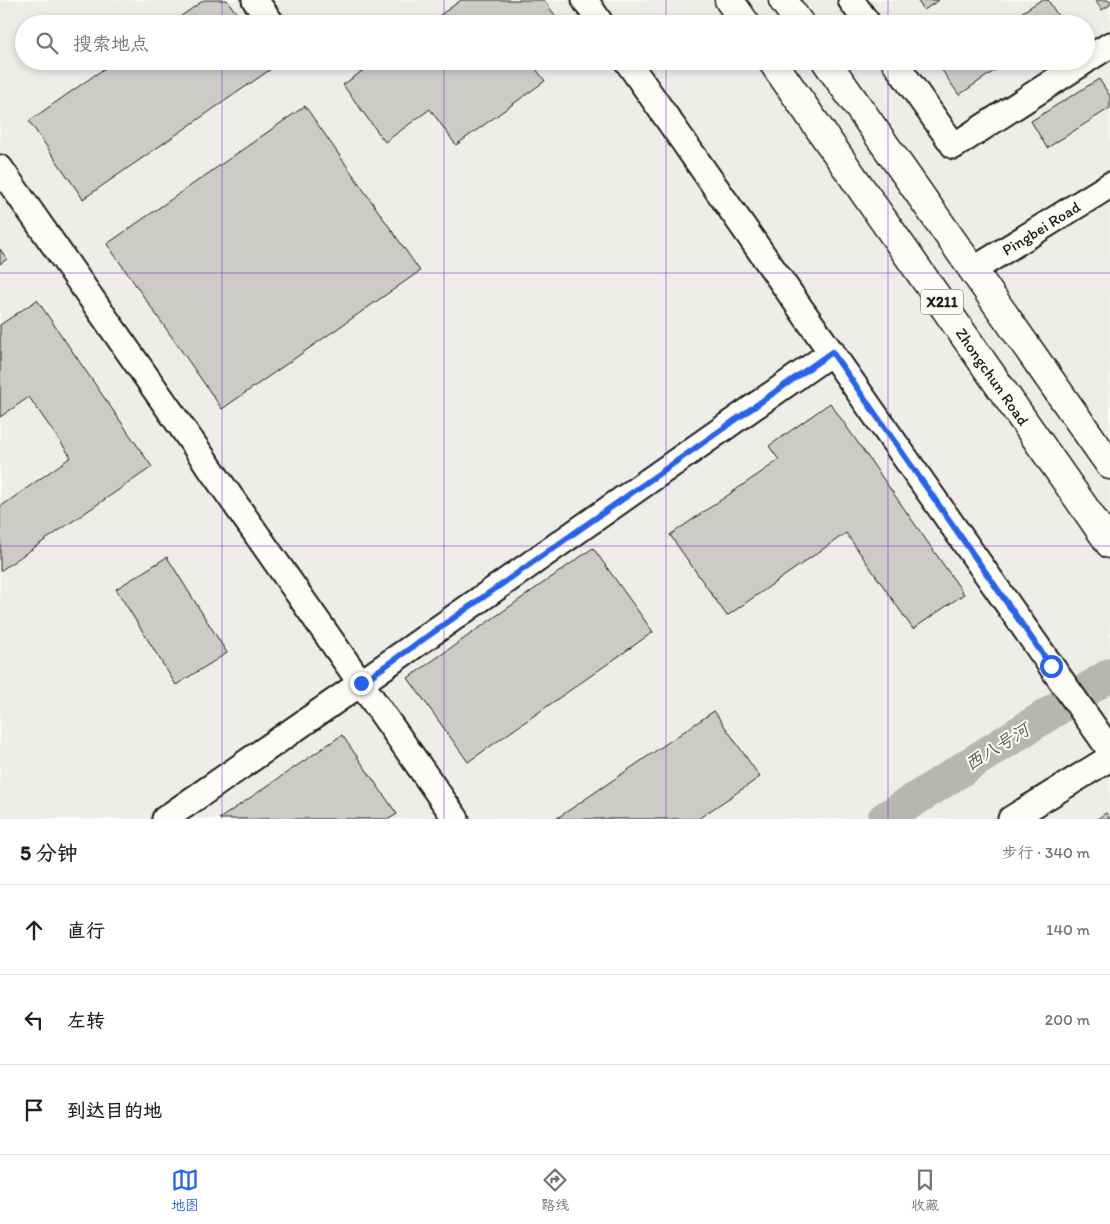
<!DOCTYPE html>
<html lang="zh">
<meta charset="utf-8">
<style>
:root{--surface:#fff;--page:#f2f2f2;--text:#202124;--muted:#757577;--line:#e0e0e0;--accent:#2563eb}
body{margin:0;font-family:Itim,"LXGW WenKai TC",sans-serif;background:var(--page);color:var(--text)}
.stop{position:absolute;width:15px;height:15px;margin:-11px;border:4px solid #2563eb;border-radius:50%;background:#fff}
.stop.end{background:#2563eb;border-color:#fff;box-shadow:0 1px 5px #0008}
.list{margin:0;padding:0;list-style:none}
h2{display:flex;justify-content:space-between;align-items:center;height:65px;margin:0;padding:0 20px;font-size:21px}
h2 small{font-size:16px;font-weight:400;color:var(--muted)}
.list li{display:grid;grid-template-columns:32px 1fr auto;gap:15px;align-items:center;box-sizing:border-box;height:90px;padding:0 20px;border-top:1px solid var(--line)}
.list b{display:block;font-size:19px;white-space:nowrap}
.list em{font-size:16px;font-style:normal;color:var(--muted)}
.icon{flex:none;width:28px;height:28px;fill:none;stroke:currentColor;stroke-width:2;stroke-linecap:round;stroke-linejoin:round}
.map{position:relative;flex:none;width:1110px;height:819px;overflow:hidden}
.search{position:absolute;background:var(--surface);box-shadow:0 2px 8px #0003;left:15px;right:15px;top:15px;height:55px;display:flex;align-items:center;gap:12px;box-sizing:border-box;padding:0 18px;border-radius:28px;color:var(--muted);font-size:19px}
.sheet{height:335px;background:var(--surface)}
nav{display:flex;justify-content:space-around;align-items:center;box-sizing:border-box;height:70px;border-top:1px solid var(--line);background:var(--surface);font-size:14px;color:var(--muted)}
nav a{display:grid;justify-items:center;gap:2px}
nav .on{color:var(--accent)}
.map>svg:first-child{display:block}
.built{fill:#eeede9;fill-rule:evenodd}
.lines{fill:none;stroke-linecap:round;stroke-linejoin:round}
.river{stroke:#b7b6b2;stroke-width:34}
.building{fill:#cccbc8;stroke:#1c1c1c}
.minor-casing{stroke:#1c1c1c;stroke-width:29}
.major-casing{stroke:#1c1c1c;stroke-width:31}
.minor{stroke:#fdfcf7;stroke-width:25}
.major{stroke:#fdfcf7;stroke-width:28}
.route{stroke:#2563eb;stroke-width:6}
.grid{fill:none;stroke:#7b2cbf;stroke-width:1;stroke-opacity:0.55}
.labels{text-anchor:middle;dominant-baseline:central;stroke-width:4;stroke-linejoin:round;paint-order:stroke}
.shield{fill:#fdfcf7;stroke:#605f5e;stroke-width:1}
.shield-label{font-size:15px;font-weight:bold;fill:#1c1c1c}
.street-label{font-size:16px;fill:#1c1c1c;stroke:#fdfcf7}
.water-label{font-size:18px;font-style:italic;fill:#5a5a58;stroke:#fdfcf7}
</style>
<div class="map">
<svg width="1110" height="819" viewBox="0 0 1110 819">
<rect width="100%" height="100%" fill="#fdfcf7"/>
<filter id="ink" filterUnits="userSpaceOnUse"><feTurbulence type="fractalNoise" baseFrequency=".02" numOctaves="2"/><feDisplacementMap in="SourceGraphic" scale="10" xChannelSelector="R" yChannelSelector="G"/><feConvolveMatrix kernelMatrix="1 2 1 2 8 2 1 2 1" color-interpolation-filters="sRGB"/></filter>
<g filter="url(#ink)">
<path class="built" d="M0,0H1110V819H0ZM24,24H1086V61H24Z"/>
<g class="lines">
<path class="river" d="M884,819L1110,675"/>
</g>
<g class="building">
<path d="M204,0H227L244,24H170Z"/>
<path d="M461,0H544L559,21L554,24H428Z"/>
<path d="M917,0H939L924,10Z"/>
<path d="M1041,0H1048L1063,24H1004Z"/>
<path d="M1095,0H1110V5L1102,10Z"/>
<path d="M115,61H270L274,67L83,199L29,121Z"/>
<path d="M376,61H530L545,81L456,145L430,109L385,142L343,85Z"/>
<path d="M946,61H1009L959,95L939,66Z"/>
<path d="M1099,79L1110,96V108L1047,148L1031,121Z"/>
<path d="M305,106L420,271L222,409L107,244Z"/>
<path d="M0,249L7,259L0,264Z"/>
<path d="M37,300L152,467L0,571V507L71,457L29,397L0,417V325Z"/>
<path d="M830,403L964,594L913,629L846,533L727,616L670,535L779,460L769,446Z"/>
<path d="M593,548L653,632L468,762L408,678Z"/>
<path d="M167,557L227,653L176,685L116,589Z"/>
<path d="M714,711L760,777L698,819H556Z"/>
<path d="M342,735L397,814L389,819H219Z"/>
<path d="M1106,813L1110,819H1097Z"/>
</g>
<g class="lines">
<g class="minor-casing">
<g id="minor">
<path d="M255,0L272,24"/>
<path d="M585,0L601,24"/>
<path d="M851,0L868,24"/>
<path d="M1086,60L1110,45"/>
<path d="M627,61L1110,750"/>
<path d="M894,61L954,146L1085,61"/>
<path d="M0,168L456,819"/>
<path id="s1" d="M973,270L1110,185"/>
<path d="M165,819L361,683L832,352"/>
<path d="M1011,819L1110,758"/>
</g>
</g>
<g class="major-casing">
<g id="major">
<path d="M729,0L746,24"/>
<path d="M783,0L800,24"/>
<path id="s2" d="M772,61L1110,544"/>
<path d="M826,61L1110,465"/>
</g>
</g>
<use href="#minor" class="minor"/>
<use href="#major" class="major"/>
</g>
</g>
<g class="lines" filter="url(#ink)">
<path class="route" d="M361,683L832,352L1051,666"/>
</g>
<path class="grid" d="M222,0V24M444,0V24M666,0V24M888,0V24M222,61V819M444,61V819M666,61V819M888,61V819M0,273H1110M0,546H1110"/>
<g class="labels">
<rect class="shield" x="921" y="289.5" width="42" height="25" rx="4"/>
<g class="shield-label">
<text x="942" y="302">X211</text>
</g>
<g class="street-label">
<text stroke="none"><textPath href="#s1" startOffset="80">Pingbei Road</textPath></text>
<text stroke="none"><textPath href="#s2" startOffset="385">Zhongchun Road</textPath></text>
</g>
<g class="water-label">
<text transform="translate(997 747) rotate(-32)">西八号河</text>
</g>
</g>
</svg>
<div class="stop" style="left:1051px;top:666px"></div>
<div class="stop end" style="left:361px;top:683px"></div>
<div class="search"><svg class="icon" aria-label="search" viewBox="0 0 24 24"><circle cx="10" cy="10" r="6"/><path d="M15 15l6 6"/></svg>搜索地点</div>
</div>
<section class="sheet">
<h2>5 分钟<small>步行 · 340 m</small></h2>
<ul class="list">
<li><svg class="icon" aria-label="ahead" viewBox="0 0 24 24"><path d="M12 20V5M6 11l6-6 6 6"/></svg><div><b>直行</b></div><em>140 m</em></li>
<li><svg class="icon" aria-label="left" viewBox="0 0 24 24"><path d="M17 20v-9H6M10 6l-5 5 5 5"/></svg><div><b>左转</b></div><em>200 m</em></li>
<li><svg class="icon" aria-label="arrive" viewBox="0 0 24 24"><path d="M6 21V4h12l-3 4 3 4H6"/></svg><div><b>到达目的地</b></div></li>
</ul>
</section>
<nav>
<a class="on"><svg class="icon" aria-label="map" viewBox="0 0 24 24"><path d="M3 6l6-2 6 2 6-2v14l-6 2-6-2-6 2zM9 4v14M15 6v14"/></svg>地图</a>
<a><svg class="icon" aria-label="directions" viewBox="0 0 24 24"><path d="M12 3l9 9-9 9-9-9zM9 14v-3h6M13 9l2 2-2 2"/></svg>路线</a>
<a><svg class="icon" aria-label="saved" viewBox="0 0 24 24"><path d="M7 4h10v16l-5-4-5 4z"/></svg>收藏</a>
</nav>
